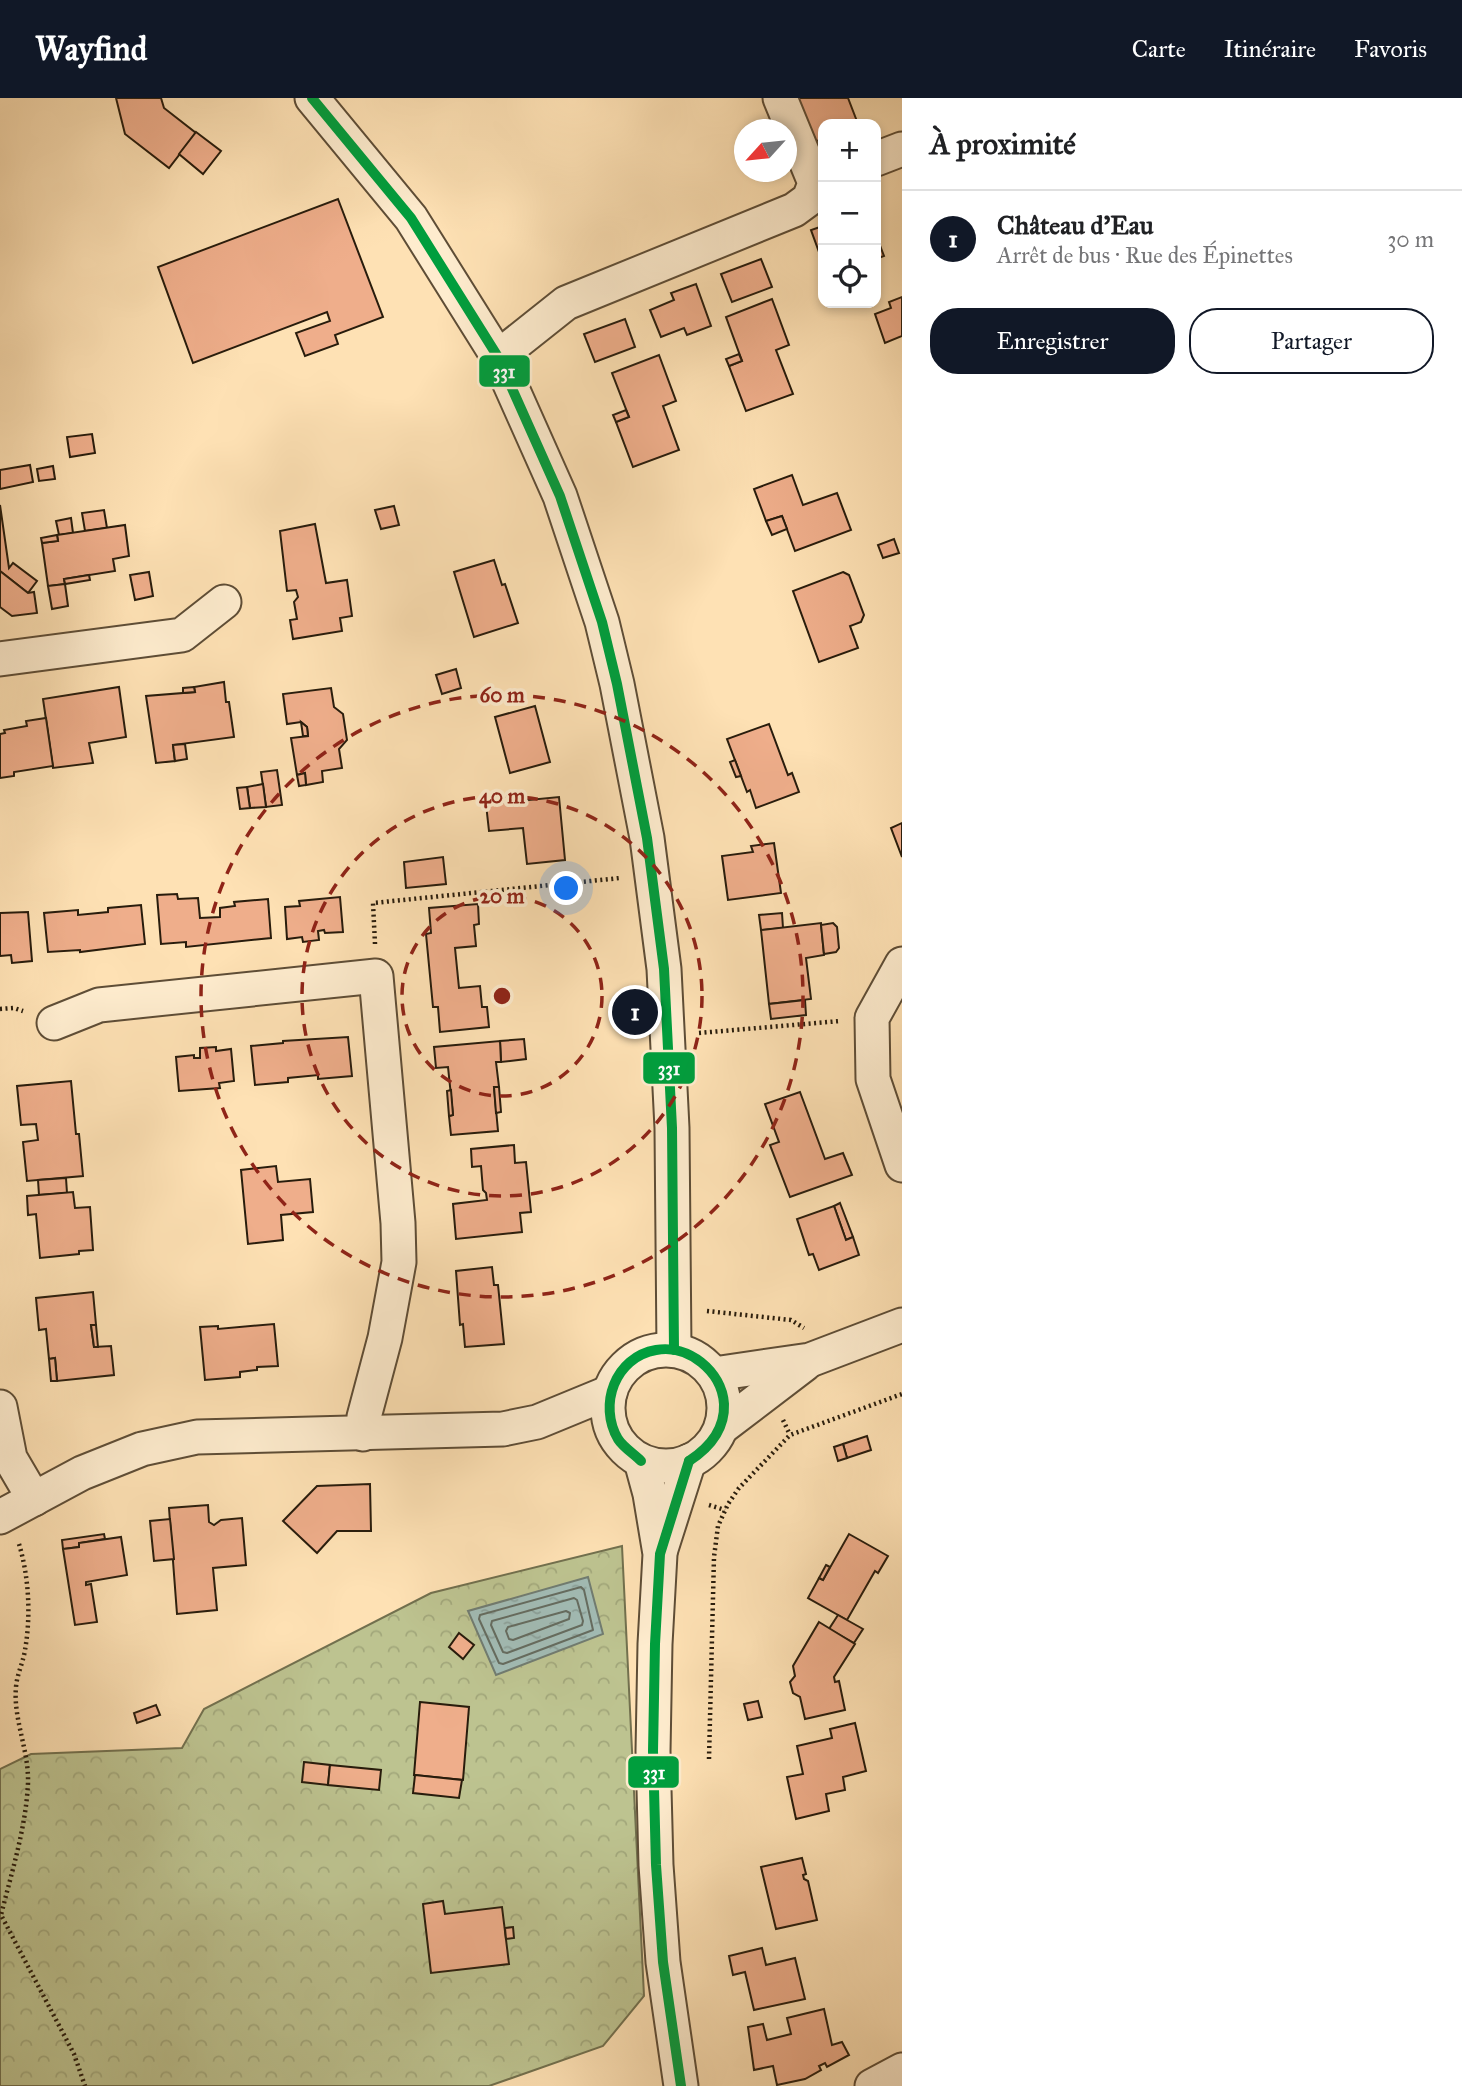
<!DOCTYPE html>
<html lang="fr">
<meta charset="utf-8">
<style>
:root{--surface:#fff;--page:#f2f2f2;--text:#202124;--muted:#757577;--line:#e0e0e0;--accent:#111827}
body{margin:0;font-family:"IM FELL Great Primer",serif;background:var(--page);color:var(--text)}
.controls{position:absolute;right:21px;top:21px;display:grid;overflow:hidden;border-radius:14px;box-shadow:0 4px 10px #0003}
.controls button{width:63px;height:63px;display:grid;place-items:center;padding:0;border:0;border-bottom:2px solid var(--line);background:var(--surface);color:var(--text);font:35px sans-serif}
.compass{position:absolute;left:734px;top:21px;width:63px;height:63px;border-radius:50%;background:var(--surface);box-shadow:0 4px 10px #0003;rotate:243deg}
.you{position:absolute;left:567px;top:791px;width:24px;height:24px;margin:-18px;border:5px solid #fff;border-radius:50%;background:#1a73e8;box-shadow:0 0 0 10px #1a73e833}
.badge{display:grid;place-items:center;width:46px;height:46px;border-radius:50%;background:var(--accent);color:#fff;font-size:23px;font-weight:700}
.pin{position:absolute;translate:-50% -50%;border:4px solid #fff;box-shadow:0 2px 7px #0006}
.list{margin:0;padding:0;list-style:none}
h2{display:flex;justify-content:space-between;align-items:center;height:91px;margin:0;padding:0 28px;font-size:30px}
h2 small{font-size:23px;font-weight:400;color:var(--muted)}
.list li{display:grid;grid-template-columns:46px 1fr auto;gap:21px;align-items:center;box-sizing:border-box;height:98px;padding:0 28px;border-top:2px solid var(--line)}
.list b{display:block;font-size:26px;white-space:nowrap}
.list p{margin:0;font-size:23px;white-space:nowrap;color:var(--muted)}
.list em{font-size:23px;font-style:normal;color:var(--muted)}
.actions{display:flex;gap:14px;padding:21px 28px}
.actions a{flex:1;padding:16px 0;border:2px solid var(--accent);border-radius:28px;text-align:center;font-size:24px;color:var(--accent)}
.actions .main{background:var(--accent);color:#fff}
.icon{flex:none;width:38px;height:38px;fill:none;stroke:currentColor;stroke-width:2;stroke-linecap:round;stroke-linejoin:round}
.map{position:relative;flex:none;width:902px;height:1988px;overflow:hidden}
header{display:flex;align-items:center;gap:42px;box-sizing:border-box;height:98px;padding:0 35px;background:var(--accent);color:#fff}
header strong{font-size:33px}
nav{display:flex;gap:38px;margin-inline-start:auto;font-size:24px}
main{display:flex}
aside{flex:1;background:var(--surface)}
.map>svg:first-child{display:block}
.forest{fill:url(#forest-crowns);stroke:#72704e;stroke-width:2}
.water{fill:url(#water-ripples);stroke:#717c71;stroke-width:2}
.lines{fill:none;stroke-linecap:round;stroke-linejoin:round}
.shore{stroke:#656c60;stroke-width:2}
.building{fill:#efae8b;stroke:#281c0c;stroke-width:2}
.minor-casing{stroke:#5e4d36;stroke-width:37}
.path{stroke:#281c0c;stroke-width:4.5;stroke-dasharray:2 3.5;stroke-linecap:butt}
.minor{stroke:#feecce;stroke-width:33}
.bus-1-casing{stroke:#feecce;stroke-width:16}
.bus-1{stroke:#009e3d;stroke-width:10}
.ring{fill:none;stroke:#8f2418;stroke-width:3.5;stroke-dasharray:12 9}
.centre{fill:#8f2418;stroke:#feecce;stroke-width:3.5}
.ring-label{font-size:21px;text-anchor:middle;font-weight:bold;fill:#8f2418;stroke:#feecce;stroke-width:7;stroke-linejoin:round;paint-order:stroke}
.line-badge{stroke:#feecce;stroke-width:2.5}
.badge-label{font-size:19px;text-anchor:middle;font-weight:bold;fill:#fff}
</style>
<header>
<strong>Wayfind</strong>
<nav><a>Carte</a><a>Itinéraire</a><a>Favoris</a></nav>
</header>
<main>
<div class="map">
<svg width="902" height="1988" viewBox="0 0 902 1988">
<defs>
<pattern id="forest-crowns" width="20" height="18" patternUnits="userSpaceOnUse" patternTransform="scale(1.75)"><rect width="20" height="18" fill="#bdc390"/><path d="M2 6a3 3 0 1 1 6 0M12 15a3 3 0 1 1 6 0" fill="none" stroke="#a2a77b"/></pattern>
<pattern id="water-ripples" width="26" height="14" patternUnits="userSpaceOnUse" patternTransform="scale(1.75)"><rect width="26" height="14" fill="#a2bcb5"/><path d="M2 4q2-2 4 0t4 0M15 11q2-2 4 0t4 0" fill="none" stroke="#8ca19a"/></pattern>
</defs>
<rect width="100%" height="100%" fill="#fee1b4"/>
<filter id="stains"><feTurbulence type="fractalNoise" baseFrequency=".00286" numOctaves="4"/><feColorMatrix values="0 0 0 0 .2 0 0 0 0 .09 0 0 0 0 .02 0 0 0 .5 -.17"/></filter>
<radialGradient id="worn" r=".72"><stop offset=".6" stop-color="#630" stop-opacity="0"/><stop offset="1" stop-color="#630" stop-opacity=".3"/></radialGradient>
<path class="forest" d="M622,1448L644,1898L603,1948L489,1988H0V1671L31,1656L182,1650L204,1611L431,1495Z"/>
<path class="water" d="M588,1479L603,1536L496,1577L468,1513Z"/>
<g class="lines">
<g class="shore">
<path d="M581,1489L584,1492L593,1532L503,1566L499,1565L479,1521L480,1517Z"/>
<path d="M574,1500L577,1502L583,1523L582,1527L507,1555L503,1554L491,1527L492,1523Z"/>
<path d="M566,1513L570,1515L569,1521L513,1542L509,1541L506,1533L508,1529Z"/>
</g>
</g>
<g class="building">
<path d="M116,0H161L164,10L196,35L169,70L125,36Z"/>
<path d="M793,0H848L858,26H823V41L811,45Z"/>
<path d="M196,34L221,53L203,76L179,56Z"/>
<path d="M338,101L383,219L335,237L338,246L305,258L296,235L330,223L327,214L193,265L158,169Z"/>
<path d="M823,128V165L811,132Z"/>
<path d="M876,137L884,158L876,161Z"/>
<path d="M761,161L772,189L732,204L721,176Z"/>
<path d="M696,186L711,228L687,237L684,230L661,239L650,212L674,202L671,195Z"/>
<path d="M902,199V238L885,245L875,216L891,210L889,204Z"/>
<path d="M772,201L789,247L776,252L793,296L746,313L729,268L742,263L726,219Z"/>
<path d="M625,221L635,249L595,264L584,236Z"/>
<path d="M739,256L742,263L729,268L726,261Z"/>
<path d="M659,257L676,303L663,308L679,352L633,369L616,324L629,319L612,275Z"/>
<path d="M626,312L629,319L616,324L613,317Z"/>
<path d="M92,336L95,355L70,359L67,339Z"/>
<path d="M30,367L33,384L0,391V372Z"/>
<path d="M53,368L55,381L39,383L37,371Z"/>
<path d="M792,377L803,407L837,395L851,432L795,453L782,418L766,423L754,391Z"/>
<path d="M0,407L9,470L13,465L37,483L28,495L0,473Z"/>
<path d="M394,408L399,427L381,431L375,412Z"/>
<path d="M104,412L107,430L85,433L82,415Z"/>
<path d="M782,418L787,431L772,437L766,423Z"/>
<path d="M71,420L73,435L59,437L56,423Z"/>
<path d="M315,426L326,485L347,482L352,518L340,520L342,533L293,541L290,522L297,521L294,504L298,499L296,492L287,493L280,433Z"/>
<path d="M125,427L129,458L113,461L115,473L64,481L65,486L48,488L42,445L58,443L57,437Z"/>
<path d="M57,437L58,443L42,445L41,440Z"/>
<path d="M894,441L899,455L883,460L878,447Z"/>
<path d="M494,462L502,487L505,486L518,525L474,539L454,474Z"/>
<path d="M0,473L28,495L34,494L37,515L12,518L0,509Z"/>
<path d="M149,474L153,498L135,502L130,477Z"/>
<path d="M843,474L849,477L864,517L861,524L850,528L858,550L819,564L793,493Z"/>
<path d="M89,477L90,482L65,486L64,481Z"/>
<path d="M65,486L68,508L52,511L48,488Z"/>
<path d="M456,571L461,590L442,596L436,577Z"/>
<path d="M224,584L226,604H229L234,639L173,647L175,663L156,665L146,598L195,594L194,589Z"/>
<path d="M119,589L126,639L89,645L93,665L53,670L43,601Z"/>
<path d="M194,589L195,594L183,595V590Z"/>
<path d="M331,590L334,609L343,616L347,642L339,651L342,670L322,673L323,684L306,687L305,675L297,677L291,640L308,638L307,629L301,624L287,626L283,596Z"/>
<path d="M535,608L550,664L510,675L495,619Z"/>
<path d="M46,620L53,668L14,674V678L0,680V636L5,635L4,632L27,628L26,623Z"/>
<path d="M301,624L307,629L308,638H303Z"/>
<path d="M769,626L788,677L792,675L799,694L756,710L750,692L747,694L727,641Z"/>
<path d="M185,646L187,661L175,663L173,647Z"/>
<path d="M735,662L741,678L736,679L730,664Z"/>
<path d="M277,672L282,707L266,709L261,674Z"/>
<path d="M305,675L306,687L299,688L297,677Z"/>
<path d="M263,686L266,709L250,710L247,689Z"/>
<path d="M247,689L250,710L240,711L237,690Z"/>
<path d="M559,699L565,762L527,766L523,730L489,733L486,706Z"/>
<path d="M902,725V759L891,730Z"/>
<path d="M774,745L781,795L728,802L722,758L753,754L751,748Z"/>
<path d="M443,759L446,786L406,790L404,764Z"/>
<path d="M177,796L178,801L198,800L200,820L220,819V810L235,808L234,804L268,801L271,840L186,849V844L161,846L157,797Z"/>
<path d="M340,799L343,834L325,835L324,832L318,833L319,842L303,844L302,839L287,841L285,809L300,808L299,803Z"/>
<path d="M478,806L479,826L474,827L476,848L455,850L459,890L480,888L482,909H487L489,929L440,934L438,909H433L426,836L431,835L429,810Z"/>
<path d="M141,807L145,846L80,854V852L48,854L44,815L78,812V817L108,814V810Z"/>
<path d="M28,814L32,863L12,865L11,857L0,858V815Z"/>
<path d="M782,815L783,830L761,832L759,817Z"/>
<path d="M821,825L824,857L806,860L811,901L769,906L761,832Z"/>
<path d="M833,825L837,829L839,850L836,854L824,856L821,827Z"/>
<path d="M805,902L806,917L771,921L769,906Z"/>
<path d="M348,939L352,978L318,981V977L288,980V984L255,987L251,948L283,945V943Z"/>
<path d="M524,941L526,961L501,964L500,943Z"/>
<path d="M500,943L501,964H496L499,989H494L498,1033L451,1037L449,1018L453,1017L448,969L436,970L434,949Z"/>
<path d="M216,949V953L231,951L234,983L219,985L220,990L179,993L176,959L194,957V960H200V950Z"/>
<path d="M71,983L76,1036H79L83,1078L27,1083L23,1044L38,1042L36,1026L21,1027L17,988Z"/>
<path d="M494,989H499L501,1014L496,1015Z"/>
<path d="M451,992L453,1017L449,1018L447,993Z"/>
<path d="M800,994L825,1061L843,1055L852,1077L790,1099L770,1047L779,1044L765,1006Z"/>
<path d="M514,1047L515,1065L526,1064L531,1114L520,1115L522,1134L456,1141L453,1106L487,1102L486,1095L483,1092L481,1068L472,1069L471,1051Z"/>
<path d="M276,1068L278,1084L310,1081L313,1114L281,1117L283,1142L248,1146L241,1072Z"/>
<path d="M66,1080L67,1095L39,1097L38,1082Z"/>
<path d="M73,1094L75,1110L90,1109L93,1152L79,1153V1156L40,1160L36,1116L28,1117L27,1098Z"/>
<path d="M840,1105L853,1139L846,1142L834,1108Z"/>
<path d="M834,1108L846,1142L853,1139L859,1157L819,1172L813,1156L809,1157L797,1121Z"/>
<path d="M492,1169L494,1187H498L504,1246L465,1249L463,1226L460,1227L456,1173Z"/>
<path d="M93,1194L96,1227H91L94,1249L111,1248L114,1277L57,1283L55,1260L49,1261L46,1231L39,1232L36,1200Z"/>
<path d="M274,1226L278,1268L257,1269V1272L240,1274V1279L205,1282L200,1229L218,1228V1231Z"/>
<path d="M91,1227H96L98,1249H94Z"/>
<path d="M55,1260L57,1283H51L49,1261Z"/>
<path d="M867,1338L871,1352L847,1360L843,1346Z"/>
<path d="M843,1346L847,1360L838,1363L834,1349Z"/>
<path d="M370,1386L371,1433H337L317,1455L283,1423L317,1388Z"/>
<path d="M208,1407L209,1424L214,1427L221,1422L242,1420L246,1467L213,1470L217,1512L177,1516L169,1410Z"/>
<path d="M170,1421L174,1461L154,1463L150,1423Z"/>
<path d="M104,1436L105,1441L79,1445V1449L63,1451L62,1442Z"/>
<path d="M849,1436L888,1458L878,1475L875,1473L847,1522L808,1500L819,1480L823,1482Z"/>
<path d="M121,1439L127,1477L86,1484V1487L91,1486L97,1524L75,1527L63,1451L79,1449V1445Z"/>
<path d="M826,1467L830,1469L823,1482L819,1480Z"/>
<path d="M838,1517L863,1531L854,1545L829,1531Z"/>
<path d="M819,1524L855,1546L834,1579L835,1584L839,1583L845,1612L805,1621L800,1599L793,1595L790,1584L795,1578L793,1568Z"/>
<path d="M459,1535L474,1547L463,1561L449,1549Z"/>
<path d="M758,1603L762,1619L748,1622L744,1606Z"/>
<path d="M420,1604L469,1609L463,1682L414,1677Z"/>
<path d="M156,1607L160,1617L137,1625L134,1615Z"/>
<path d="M855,1625L866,1673L843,1679L845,1692L826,1696L829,1713L796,1721L787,1679L803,1676L797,1648L832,1640L830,1631Z"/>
<path d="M304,1664L330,1667L328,1687L302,1684Z"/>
<path d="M330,1667L381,1672L379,1692L328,1687Z"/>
<path d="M415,1677L462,1682L459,1700L413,1695Z"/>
<path d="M802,1760L806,1776L803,1777L804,1781L808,1783L817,1822L776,1831L761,1769Z"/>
<path d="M443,1803L445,1816L502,1809L509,1866L431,1875L423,1806Z"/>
<path d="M513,1829L514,1840L506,1841L505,1830Z"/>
<path d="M762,1850L766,1867L795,1860L805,1901L754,1912L745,1874L733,1877L729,1858Z"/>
<path d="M824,1911L832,1947L842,1944L849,1957L827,1969L825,1965L819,1968L821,1972L805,1981L777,1987L773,1968L754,1972L748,1929L763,1926L767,1942L791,1936L787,1920Z"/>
</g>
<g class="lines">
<g class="minor-casing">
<g id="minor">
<path d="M312,0L411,120L498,259L560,398L602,524L617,586L647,740L664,871L672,1030L674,1252"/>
<path d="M876,61L902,51"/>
<path d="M498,259L566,205L794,112L809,101L815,85L780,0"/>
<path d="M0,561L182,537L224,504"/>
<path d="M902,866L872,920L873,981L902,1067"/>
<path d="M54,925L99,907L376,878L398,1125L399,1164L385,1240L364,1319L363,1336"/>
<circle cx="666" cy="1310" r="58"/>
<path d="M714,1276L810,1262L902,1227"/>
<path d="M0,1309L10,1360L34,1401"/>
<path d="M721,1330L805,1266"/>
<path d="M641,1363L650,1396L660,1456L655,1546L653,1653L656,1767L663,1864L681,1988"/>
<path d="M0,1419L82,1375L142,1351L197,1339L503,1331L537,1324L610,1294"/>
<path d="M661,1451L689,1363"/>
<path d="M872,1988L902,1972"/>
</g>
</g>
<g class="path">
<path d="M375,846L373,805L620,780"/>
<path d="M0,911L14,910L23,913"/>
<path d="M699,935L840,923"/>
<path d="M707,1213L791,1222L804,1230"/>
<path d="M783,1322L790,1337"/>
<path d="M709,1407L725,1412"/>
<path d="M19,1446C29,1479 31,1518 25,1552C23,1565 17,1576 16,1589C13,1621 29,1652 28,1685C26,1729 12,1773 1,1817L74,1956L85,1988"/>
<path d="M709,1661L714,1459L718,1428L728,1406L739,1390L790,1337L902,1296"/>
</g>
<use href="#minor" class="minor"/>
<g class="bus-1-casing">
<g id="bus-1">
<path d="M312,0L411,120L498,259L560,398L602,524L617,586L647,740L664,871L672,1030L674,1252"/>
<path d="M641,1363C634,1356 623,1349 618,1341C598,1307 615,1259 656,1252C688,1246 722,1273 724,1306C725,1332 709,1350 689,1363"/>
<path d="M681,1988L663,1864L656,1767L653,1653L655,1546L660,1456L689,1363"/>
</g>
</g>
<use href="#bus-1" class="bus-1"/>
</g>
<g class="ring">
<circle cx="502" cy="898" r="100"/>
<circle cx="502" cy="898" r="200"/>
<circle cx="502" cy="898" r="301"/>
</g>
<circle cx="502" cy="898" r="10" class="centre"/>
<g class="ring-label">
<text x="502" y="604">60 m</text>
<text x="502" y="705">40 m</text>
<text x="502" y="805">20 m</text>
</g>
<g class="line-badge">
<rect x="478" y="256" width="53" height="34" rx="7" fill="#009e3d"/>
<rect x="642" y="953" width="54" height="34" rx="7" fill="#009e3d"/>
<rect x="627" y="1657" width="53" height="34" rx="7" fill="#009e3d"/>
</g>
<g class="badge-label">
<text x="504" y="280">331</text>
<text x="669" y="977">331</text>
<text x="654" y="1681">331</text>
</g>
<rect width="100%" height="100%" filter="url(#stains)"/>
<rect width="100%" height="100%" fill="url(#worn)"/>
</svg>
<div class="controls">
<button>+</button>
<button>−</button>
<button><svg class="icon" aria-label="locate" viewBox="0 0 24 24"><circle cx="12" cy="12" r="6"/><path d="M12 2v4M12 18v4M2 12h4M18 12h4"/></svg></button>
</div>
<svg class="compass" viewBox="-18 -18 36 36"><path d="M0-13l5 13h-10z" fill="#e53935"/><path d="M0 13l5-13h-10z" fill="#757577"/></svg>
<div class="you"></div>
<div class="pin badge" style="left:635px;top:914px">1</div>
</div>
<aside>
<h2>À proximité<small></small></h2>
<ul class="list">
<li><span class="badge">1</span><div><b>Château d'Eau</b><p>Arrêt de bus · Rue des Épinettes</p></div><em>30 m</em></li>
</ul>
<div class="actions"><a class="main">Enregistrer</a><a>Partager</a></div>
</aside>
</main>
